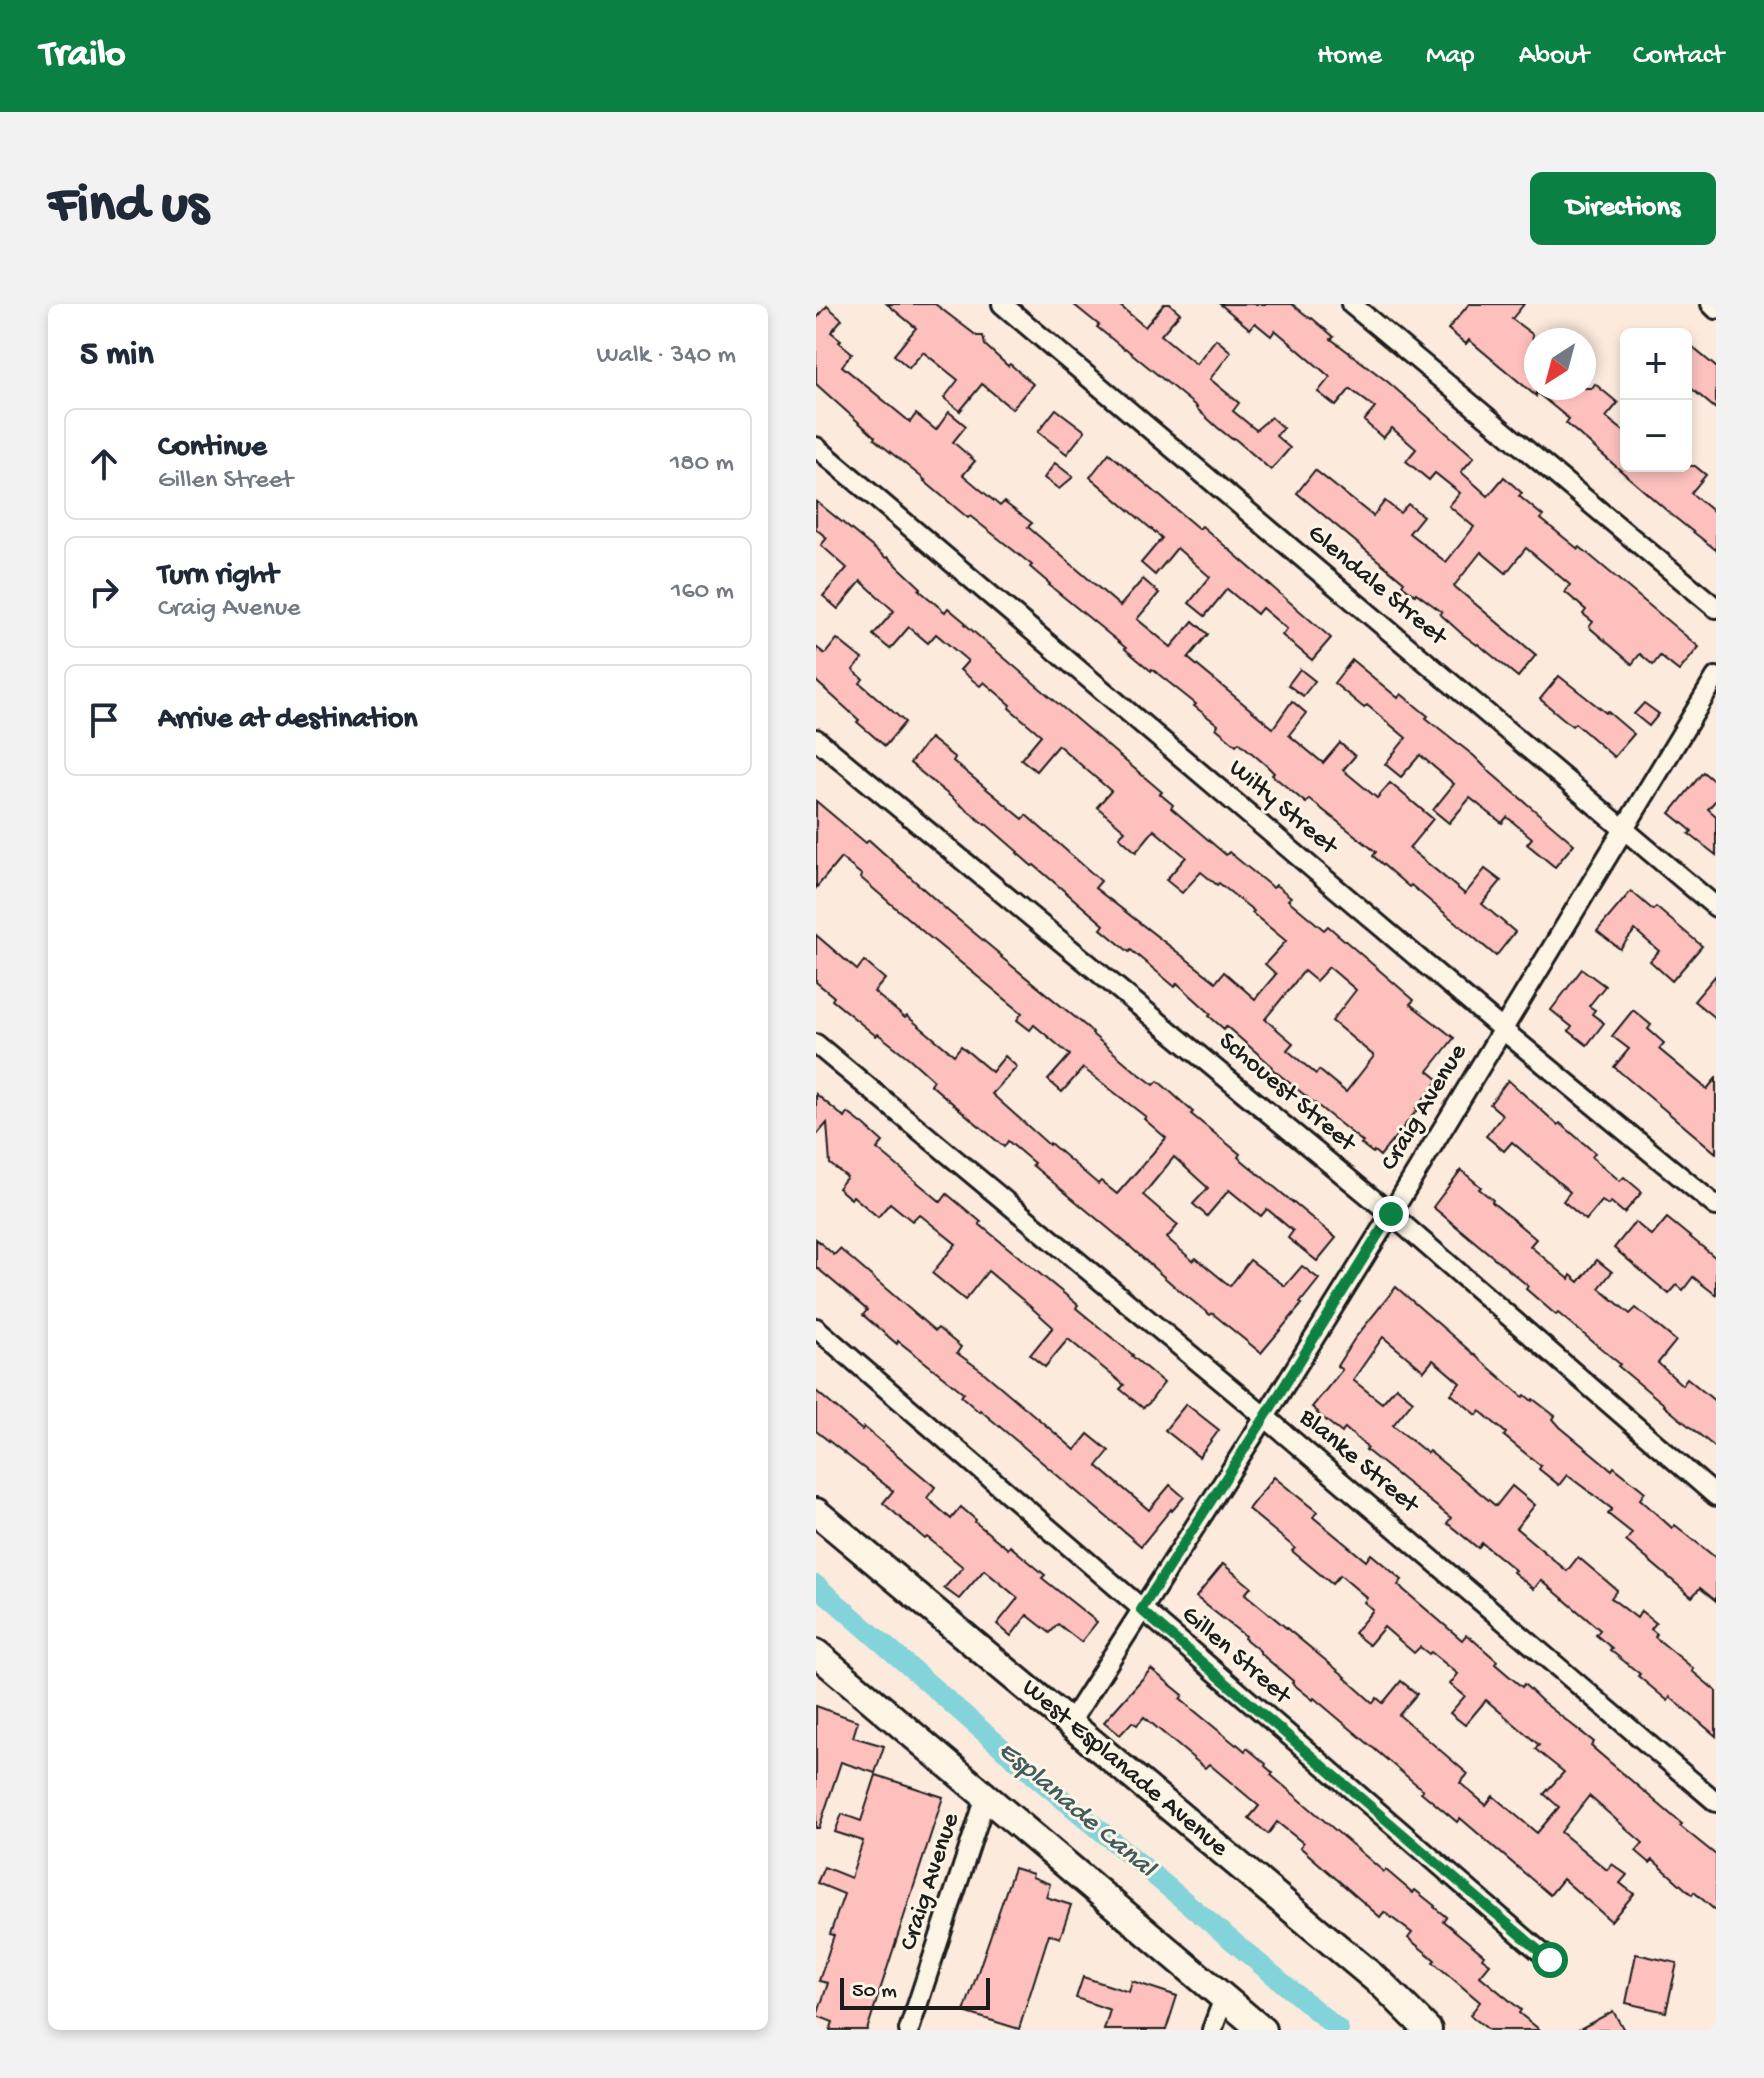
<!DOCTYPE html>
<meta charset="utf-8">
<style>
:root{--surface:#fff;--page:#f2f2f3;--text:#1f2937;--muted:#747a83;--line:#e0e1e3;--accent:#0b8043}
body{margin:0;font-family:"Gochi Hand",sans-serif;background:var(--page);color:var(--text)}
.controls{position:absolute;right:24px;top:24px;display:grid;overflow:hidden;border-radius:12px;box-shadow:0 4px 12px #0003}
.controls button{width:72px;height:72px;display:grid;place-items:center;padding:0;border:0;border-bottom:2px solid var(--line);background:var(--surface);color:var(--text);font:40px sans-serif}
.compass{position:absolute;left:708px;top:24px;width:72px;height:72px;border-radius:50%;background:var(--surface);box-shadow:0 4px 12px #0003;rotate:216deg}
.scale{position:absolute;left:24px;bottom:20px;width:150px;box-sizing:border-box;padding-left:8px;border:4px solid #1c1c1c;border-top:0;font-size:22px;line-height:28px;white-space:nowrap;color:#1c1c1c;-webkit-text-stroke:6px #fcf5e5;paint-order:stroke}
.stop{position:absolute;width:24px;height:24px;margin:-18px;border:6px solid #0b8043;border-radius:50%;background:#fff}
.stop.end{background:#0b8043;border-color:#fff;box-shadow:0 2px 8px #0008}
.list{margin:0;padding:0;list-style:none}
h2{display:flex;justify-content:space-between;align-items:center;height:104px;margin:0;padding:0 32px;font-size:34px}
h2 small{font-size:26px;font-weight:400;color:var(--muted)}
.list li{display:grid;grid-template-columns:52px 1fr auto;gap:24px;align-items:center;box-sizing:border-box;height:112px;margin:0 16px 16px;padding:0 16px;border:2px solid var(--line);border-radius:12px}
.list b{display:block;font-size:30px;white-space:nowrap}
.list p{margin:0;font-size:26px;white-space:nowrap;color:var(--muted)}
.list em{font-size:26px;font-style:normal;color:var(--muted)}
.icon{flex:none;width:44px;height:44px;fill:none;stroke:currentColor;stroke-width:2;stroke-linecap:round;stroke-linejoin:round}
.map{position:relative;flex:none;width:900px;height:1726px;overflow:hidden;border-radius:12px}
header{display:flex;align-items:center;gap:48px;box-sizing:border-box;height:112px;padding:0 40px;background:var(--accent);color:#fff}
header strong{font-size:38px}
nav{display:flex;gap:44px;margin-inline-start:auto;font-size:28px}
.intro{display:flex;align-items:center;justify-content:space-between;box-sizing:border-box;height:192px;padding:0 48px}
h1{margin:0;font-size:56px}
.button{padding:20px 36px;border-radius:12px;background:var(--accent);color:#fff;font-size:28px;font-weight:700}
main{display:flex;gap:48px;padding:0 48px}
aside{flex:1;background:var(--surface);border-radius:12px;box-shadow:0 4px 12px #0003}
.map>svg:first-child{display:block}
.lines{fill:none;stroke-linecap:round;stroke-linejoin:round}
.canal{stroke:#82d3da;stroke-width:20}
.building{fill:#fdc0bd;stroke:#1c1c1c;stroke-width:2;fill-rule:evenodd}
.minor-casing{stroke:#1c1c1c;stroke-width:24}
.secondary-casing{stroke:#1c1c1c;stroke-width:32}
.minor{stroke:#fcf5e5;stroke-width:18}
.secondary{stroke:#fcf5e5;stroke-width:26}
.route{stroke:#0b8043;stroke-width:10}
.labels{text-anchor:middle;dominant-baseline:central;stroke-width:6;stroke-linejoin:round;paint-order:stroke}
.street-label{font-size:26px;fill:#1c1c1c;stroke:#fcf5e5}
.water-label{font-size:28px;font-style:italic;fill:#405c5e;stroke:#fcf5e5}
</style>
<header>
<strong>Trailo</strong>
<nav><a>Home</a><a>Map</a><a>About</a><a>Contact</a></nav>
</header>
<div class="intro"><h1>Find us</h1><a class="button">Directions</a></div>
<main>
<aside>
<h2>5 min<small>Walk · 340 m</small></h2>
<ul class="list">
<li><svg class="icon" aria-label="ahead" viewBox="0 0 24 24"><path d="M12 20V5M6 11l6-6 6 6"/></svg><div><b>Continue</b><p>Gillen Street</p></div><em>180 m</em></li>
<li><svg class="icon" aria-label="right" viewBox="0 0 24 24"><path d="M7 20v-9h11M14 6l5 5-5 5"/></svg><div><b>Turn right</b><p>Craig Avenue</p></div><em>160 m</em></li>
<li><svg class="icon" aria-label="arrive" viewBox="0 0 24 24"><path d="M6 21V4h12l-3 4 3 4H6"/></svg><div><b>Arrive at destination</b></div></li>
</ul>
</aside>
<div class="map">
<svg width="900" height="1726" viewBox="0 0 900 1726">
<rect width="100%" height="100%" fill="#fceadd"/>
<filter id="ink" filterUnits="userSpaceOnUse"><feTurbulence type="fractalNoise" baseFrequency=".0125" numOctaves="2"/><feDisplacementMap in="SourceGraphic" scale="16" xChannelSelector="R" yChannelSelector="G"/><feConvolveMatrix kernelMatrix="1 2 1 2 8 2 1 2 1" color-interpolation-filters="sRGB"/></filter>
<g filter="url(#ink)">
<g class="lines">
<path class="canal" d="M0,1281L201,1457L523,1726"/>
</g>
<g class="building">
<path d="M71,0H119L161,32H167L169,41L192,62L194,60L217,80L196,105L166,80L144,107L128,94L142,76L107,48L93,64L78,51L100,24Z"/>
<path d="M257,0H302L329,23L348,0H354L364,9L345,31L380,60L400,35L415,48L394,75L423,99L417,107L440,126L455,113L467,124L460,132L474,144L455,166L418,134L416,135L402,124L380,104L381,103L309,44L308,45L281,23L283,21Z"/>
<path d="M404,0H476L495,15L496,14L518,33L515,35L572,78L658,153L645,168L672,192L688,173L706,189L703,192L727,212L725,215L762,245L764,243L883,343L863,367L844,352L837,361L824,350L816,360L773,323L777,318L767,310L770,306L749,288L754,281L710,244L690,269L665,248L638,282L720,351L702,373L662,340L661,341L645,329L624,310L626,308L600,289L599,291L586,281L588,278L481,189L499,166L557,212L569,197L584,209L592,200L607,212L593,229L630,258L658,223L633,202L644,189L619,169L613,176L590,157L600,145L576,124L567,134L548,117L559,104L534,85L520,102L502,88L514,73L459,26L455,32L439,19L434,25Z"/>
<path d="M653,0H708L696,15L716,30L720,51V84H776L779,80L802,99L790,113L810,129V162H879L890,171L875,189L900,210V246L857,212L750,119L753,115L720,88V92L653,36L650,40L632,25Z"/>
<path d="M11,2L26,15L15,28L25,36L23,38L36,49L26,62L94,118L100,110L120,126L133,108L150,122L137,138L159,157L147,171L184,202L188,198L216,219L212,223L304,302L327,275L343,289L321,315L355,343L377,317L392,330L372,354L457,424L476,397L490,409L473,431L507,459L524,439L539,452L527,466L561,494L574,479L617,515L593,544L649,590L669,565L685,577L666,600L699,628L680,652L595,581L593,583L557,552L560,548L493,495L490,499L456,471L458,469L451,462L423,438L420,441L400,424L402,421L378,402L380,400L336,365L335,367L309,345L310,344L233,281L234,280L214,263L216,261L154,212L152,214L108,177L109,176L58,135L59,133L0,80V15Z"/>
<path d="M870,38L900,63V105L870,80Z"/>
<path d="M240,105L269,127L251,150L222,128Z"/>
<path d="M293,149L383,225L386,222L515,334L496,356L466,331L471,325L446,304L441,310L411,285L389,312L373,299L394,273L361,244L339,271L325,259L346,234L274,173Z"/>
<path d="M239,159L257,173L243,185L228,174Z"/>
<path d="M0,197L70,254L72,253L105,284L103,286L129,308L132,304L150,319L149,320L159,329L346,488L344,490L357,501L355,504L410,551L413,548L457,584L460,581L475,593L472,596L508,626L512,622L598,696L594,700L638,734L612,767L623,776L600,804L602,805L564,852L558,847L557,849L545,840L547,838L455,764L456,762L410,722L408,725L393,712L395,710L361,679L359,683L315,646L313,648L285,625L288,621L218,561L216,562L201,549L202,548L170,520L169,521L94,459L114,434L139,454L137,457L207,515L210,511L285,577L279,584L400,678L408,668L439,695L460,670L449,660L470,637L436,609L438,607L403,579L401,581L385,568L366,589L350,576L370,553L338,526L320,548L303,533L309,527L281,503L295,487L242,441L220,467L205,455L225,431L193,404L195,401L168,378L164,382L144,366L152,357L120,330L112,339L93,323L74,345L57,331L78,307L45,277L22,305L7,292L31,264L5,241L11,234L0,225ZM513,663L540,686L516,717L558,752L530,788L503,766L500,770L471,746L477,739L449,715L488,667L500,677Z"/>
<path d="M21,335L46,355L37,366L47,375L44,379L89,418L69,442L41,418L43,416L0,377V343L9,350Z"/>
<path d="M536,356L582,394L585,390L612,412L610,414L658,452L675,469L758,540L739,563L711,540L716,534L691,513L686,519L654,494L633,519L617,506L638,480L604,451L585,473L569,460L590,434L551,401L548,404L518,379Z"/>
<path d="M484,365L499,377L487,392L472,381Z"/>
<path d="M743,372L790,409L791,407L818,430L798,453L759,419L756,422L724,395Z"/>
<path d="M828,399L843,410L833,422L818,410Z"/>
<path d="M887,468L900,479V496L892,505L900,512V551L873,530L876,527L854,509Z"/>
<path d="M0,497L50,539L53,536L132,607L186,652L185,653L271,723L277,729L276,730L318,766L338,781L342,777L357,790L377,808L375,810L424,850L422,853L520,934L501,957L472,934L477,927L451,905L445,912L413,886L391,912L377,900L392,884L358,853L327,891L362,921L351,934L377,957L380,954L414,982L434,956L469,982L486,962L503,975L484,999L486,1000L445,1049L396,1009L394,1011L358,982L310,939L216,861L218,859L192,837L188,843L114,780L117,776L94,755L62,730L60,732L16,696L18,693L0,678V631L41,666L48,657L69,675L58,688L89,714L91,712L138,751L145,742L176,768L189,752L201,763L176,790L233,841L234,839L282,880L285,877L301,890L350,834L328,815L330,813L267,764L246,788L232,776L254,751L218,721L214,726L201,716L206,709L111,631L45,574L46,571L25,554L0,584Z"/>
<path d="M815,587L837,606L840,603L886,642L856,677L834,657L843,647L819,626L804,645L781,627Z"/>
<path d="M766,665L789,682L773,702L779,706L776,710L788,719L771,741L753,727L756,723L735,706Z"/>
<path d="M900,671V715L878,697Z"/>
<path d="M817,706L835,721L832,725L848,739L843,745L891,785L900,774V849L798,763L813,745L796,732Z"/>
<path d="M692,776L742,821L744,819L779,849L776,853L804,877L808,873L826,888L808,909L795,898L792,901L786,897L770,916L747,897L754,888L696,838L688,847L670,832L687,811L674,800Z"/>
<path d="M0,790L29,814L32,809L48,821L67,838L61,845L125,898L131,890L165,918L163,920L262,1001L260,1004L317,1051L316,1052L348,1079L333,1099L327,1104L304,1085L308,1081L252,1035L229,1063L214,1051L237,1023L208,997L172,967L149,996L116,969L140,940L103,910L96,917L74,899L62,913L37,892L35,895L22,884L31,873L14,860L11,819L0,832Z"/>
<path d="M645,866L665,883L663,885L677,896L676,898L720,935L714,942L753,975L755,971L763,978L781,956L796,968L783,984L814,1010L820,1004L860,1037L842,1059L866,1081L871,1074L900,1098V1144L848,1102L849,1101L802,1062L804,1060L742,1009L740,1011L710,985L712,982L617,903Z"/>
<path d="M851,914L900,954V991L877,973L867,986L861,981L853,990L798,944L819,918L836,932Z"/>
<path d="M0,935L18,951L24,945L119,1027L122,1024L145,1043L141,1049L166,1067L259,1146L272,1130L293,1147L281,1162L333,1206L354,1181L368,1193L356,1207L355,1205L325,1242L164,1106L163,1108L145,1092L148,1089L82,1037L81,1040L47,1011L51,1006L0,963Z"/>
<path d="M580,983L707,1093L709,1091L716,1097L717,1095L739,1112L737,1115L744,1123L796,1166L798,1163L829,1188L824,1195L856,1224L859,1221L900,1254V1297L884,1284L876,1293L810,1237L816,1229L792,1210L796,1205L751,1171L743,1181L723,1165L725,1162L688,1132L690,1129L664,1107L661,1111L635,1090L644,1079L617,1056L608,1067L567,1033L537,1076L566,1099L580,1083L597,1097L577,1121L611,1149L613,1147L680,1202L696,1182L719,1201L700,1224L751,1267L762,1253L801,1286L795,1294L821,1314L825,1307L840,1319L835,1325L841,1330L839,1333L878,1365L876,1367L900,1387V1432L854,1393L852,1397L822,1372L824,1370L794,1346L796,1344L780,1331L784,1326L725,1276L718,1285L697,1268L699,1266L666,1239L662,1244L631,1219L635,1214L550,1146L552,1144L529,1124L526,1129L501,1109L502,1108L496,1103L526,1066L521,1062L539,1034Z"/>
<path d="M0,1087L46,1126L48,1123L119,1183L111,1194L135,1215L145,1203L160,1216L159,1218L192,1245L194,1242L229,1271L226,1274L281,1318L265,1338L242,1320L234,1329L211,1311L195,1332L181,1320L202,1294L168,1266L143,1295L128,1284L147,1263L111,1233L109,1235L67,1199L77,1187L0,1127Z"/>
<path d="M370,1100L403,1126L383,1153L349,1126Z"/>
<path d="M458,1173L501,1208L497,1213L550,1257L555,1250L586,1276L582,1281L646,1336L650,1331L655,1334L681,1357L679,1360L706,1383L708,1380L727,1398L778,1438L775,1442L866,1520L864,1522L900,1551V1607L878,1588L876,1591L837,1556L834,1559L820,1547L827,1539L773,1492L745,1528L791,1566L796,1560L811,1571L804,1579L818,1590L795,1617L747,1575L734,1591L644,1514L641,1518L605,1488L607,1486L498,1394L497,1396L476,1379L477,1377L444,1349V1347L428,1334L429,1332L380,1293L407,1260L435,1283L429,1290L530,1373L529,1374L557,1399L561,1394L567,1399L585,1377L601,1390L583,1411L652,1470L644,1479L670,1501L677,1492L721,1529L743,1503L728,1490L748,1468L719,1445L723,1441L670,1396L649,1421L634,1409L649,1392L634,1380L642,1370L615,1348L613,1350L604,1343L598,1349L568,1323L553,1341L538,1329L557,1306L548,1298L551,1294L524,1271L516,1280L476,1247L479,1244L432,1205Z"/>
<path d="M335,1365L367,1391L364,1395L420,1441L421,1440L429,1447L431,1444L450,1460L449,1462L457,1469L455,1471L568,1568L570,1566L597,1589L599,1586L619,1602L618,1603L630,1613L627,1617L668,1651L666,1654L674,1660L664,1672L705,1706L703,1709L724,1726H673L654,1711L664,1698L617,1658L619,1656L592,1634L596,1629L568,1608L564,1613L484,1543L487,1539L461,1518L452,1530L433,1514L443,1502L393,1460L389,1464L328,1413L321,1421L316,1418L304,1431L288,1418Z"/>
<path d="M0,1402L42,1417L37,1433L68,1442L59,1469L25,1458L3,1524H0Z"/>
<path d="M60,1471L127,1493L51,1726H14L17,1718L1,1712L12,1679L3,1677L18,1631L14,1630L28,1590L1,1579L8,1563L35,1574L47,1537L19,1528L26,1510L45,1517Z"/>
<path d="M198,1564L217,1570L216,1573L234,1580L230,1593L255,1601L244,1634L233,1630L203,1725L148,1708Z"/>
<path d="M820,1650L861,1659L850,1708L810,1699Z"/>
<path d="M267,1673L313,1688L316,1677L361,1692L350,1726H288L294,1706L260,1694Z"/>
<path d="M797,1707L808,1726H762Z"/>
</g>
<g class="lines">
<g class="minor-casing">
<g id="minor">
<path d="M186,0L900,603"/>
<path d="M535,0L900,304"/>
<path d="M895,0L900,5"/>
<path d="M0,143L687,726L900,902"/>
<path d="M0,435L575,910L900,1192"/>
<path d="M0,740L449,1113L900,1498"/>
<path d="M0,1024L734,1656"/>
<path d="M253,1420L449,1113L575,910L900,373"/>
<path d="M93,1726L170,1493"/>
<path d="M396,1726L408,1694"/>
</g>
</g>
<g class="secondary-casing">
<g id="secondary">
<path d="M0,1208L568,1682L612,1726"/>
<path d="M0,1349L446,1726"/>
</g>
</g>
<use href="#minor" class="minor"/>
<use href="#secondary" class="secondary"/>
</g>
</g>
<g class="lines" filter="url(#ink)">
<path class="route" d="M575,910L449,1113L325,1306L734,1656"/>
</g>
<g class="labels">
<g class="street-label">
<text transform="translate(560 282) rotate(40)">Glendale Street</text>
<text transform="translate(466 504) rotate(40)">Wilty Street</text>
<text transform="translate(470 789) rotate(40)">Schouest Street</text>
<text transform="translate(609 804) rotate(-59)">Craig Avenue</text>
<text transform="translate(542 1158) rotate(40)">Blanke Street</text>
<text transform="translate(419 1352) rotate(41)">Gillen Street</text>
<text transform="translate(308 1465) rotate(40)">West Esplanade Avenue</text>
<text transform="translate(115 1578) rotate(-72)">Craig Avenue</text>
</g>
<g class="water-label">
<text transform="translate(260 1506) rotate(40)">Esplanade Canal</text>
</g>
</g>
</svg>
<div class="controls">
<button>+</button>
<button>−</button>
</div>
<svg class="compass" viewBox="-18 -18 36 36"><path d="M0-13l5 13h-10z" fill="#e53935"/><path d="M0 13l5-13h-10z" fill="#747a83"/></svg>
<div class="scale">50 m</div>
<div class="stop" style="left:734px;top:1656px"></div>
<div class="stop end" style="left:575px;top:910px"></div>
</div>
</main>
